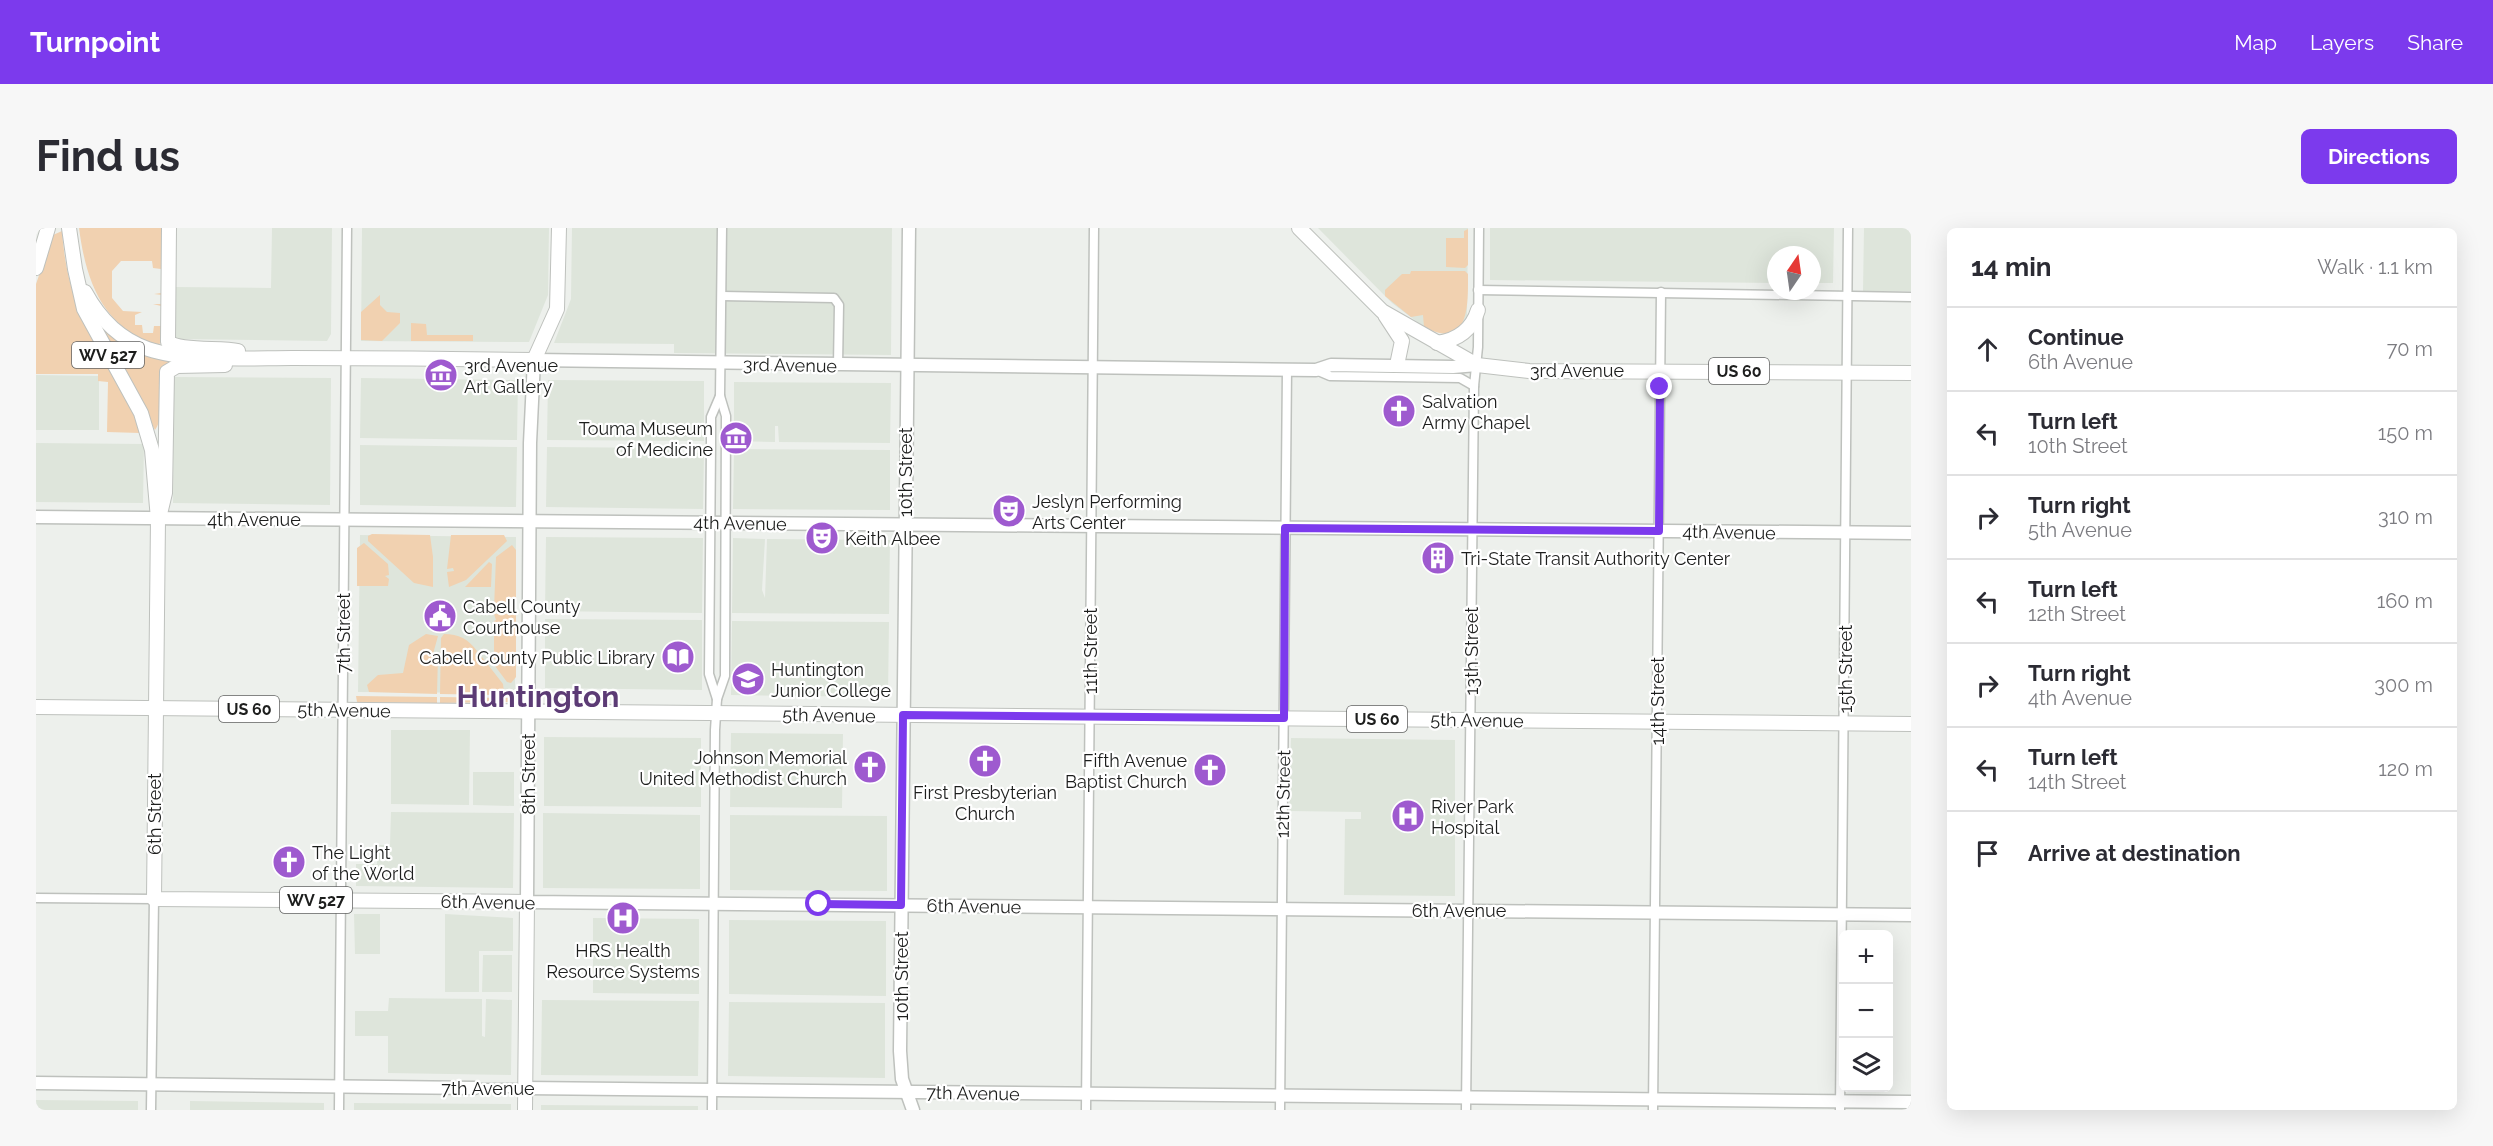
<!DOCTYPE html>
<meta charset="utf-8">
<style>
:root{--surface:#fff;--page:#f7f7f7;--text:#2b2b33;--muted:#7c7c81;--line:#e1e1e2;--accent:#7c3aed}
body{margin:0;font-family:Raleway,sans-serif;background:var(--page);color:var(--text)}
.controls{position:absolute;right:18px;bottom:18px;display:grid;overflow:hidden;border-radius:9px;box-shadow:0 6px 24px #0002}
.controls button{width:54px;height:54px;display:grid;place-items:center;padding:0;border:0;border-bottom:2px solid var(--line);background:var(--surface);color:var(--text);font:30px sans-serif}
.compass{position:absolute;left:1731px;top:18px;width:54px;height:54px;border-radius:50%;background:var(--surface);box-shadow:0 6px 24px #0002;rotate:13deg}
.stop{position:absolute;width:18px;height:18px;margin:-14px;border:4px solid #7c3aed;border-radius:50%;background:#fff}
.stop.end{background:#7c3aed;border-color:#fff;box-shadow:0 2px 6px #0008}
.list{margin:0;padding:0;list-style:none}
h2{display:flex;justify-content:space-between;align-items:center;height:78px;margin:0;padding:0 24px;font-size:26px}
h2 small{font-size:20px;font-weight:400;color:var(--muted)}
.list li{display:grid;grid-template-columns:39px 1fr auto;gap:18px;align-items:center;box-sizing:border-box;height:84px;padding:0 24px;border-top:2px solid var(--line)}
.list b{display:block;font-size:22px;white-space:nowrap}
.list p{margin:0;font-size:20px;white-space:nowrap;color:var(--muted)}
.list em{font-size:20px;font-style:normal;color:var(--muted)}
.icon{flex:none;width:33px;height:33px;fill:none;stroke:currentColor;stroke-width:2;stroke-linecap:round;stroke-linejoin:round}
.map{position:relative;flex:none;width:1875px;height:882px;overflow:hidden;border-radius:9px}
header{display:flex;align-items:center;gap:36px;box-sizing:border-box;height:84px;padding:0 30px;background:var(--accent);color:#fff}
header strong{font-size:28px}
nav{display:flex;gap:33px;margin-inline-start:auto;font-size:21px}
.intro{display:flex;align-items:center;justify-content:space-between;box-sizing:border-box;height:144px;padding:0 36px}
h1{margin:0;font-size:42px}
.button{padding:15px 27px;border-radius:9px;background:var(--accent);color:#fff;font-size:21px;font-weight:700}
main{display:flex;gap:36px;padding:0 36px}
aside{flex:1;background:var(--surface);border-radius:9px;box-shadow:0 6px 24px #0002}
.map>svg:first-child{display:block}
.built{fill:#dee5db}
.green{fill:#f1d1b0}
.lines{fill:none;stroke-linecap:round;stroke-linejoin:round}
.street-casing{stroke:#bec1bd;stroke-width:11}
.secondary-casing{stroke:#bec1bd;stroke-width:15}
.primary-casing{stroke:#bec1bd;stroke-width:16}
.street{stroke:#fff;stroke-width:8}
.secondary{stroke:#fff;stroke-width:12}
.primary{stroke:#fff;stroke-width:14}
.route{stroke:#7c3aed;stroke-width:8}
.labels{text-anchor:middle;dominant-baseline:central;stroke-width:4.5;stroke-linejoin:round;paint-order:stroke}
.shield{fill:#fff;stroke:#616261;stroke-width:1.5}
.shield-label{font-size:16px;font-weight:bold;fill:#1d1e1d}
.poi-label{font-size:18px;fill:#1d1e1d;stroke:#fff;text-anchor:start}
.street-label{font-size:18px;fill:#1d1e1d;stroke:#fff}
.town-label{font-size:30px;font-weight:bold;fill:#5c3b75;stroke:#fff}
</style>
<header>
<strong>Turnpoint</strong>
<nav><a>Map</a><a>Layers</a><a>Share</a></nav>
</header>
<div class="intro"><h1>Find us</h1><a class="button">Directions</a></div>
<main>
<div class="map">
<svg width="1875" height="882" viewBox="0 0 1875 882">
<rect width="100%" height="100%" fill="#edf0ec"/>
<g class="built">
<path d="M236,0H296L295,106L291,113L138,111L139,59L235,60Z"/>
<path d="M326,0H513L512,67L493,114L325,113Z"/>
<path d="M536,0H856L855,127L638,125V116L518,115L535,71Z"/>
<path d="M1282,0H1432L1431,88L1428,95L1420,102L1408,106L1388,99L1356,75Z"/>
<path d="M1454,0H1798L1797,55H1776V27H1740V55L1454,52Z"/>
<path d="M1828,0H1875V63H1827Z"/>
<path d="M0,147L63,148V202H0Z"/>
<path d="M138,149L295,150L294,277L137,275Z"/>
<path d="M325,150L482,152L481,212L324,210Z"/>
<path d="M512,152L668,153V213L511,212Z"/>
<path d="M698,154L855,155L854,215L743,214L742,198H739V214L698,213Z"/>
<path d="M0,215L108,216L107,275L0,274Z"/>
<path d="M324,217L481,219L480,279L324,277Z"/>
<path d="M511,219L636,220V224L668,225L667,281L510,279Z"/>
<path d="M698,221L854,222V282L697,281Z"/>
<path d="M324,307L480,309L479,465L322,464Z"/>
<path d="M510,309L667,310L666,385L509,383Z"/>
<path d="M697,310L729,311L726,362L729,370L731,311L854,312L853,386L696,385Z"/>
<path d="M509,391L666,392V462L509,460Z"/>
<path d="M696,393L853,394L852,469L695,467Z"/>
<path d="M355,502H434L433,577L355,576Z"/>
<path d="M695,505L807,506L806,580L694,579Z"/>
<path d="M508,509L665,510V579L508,578Z"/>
<path d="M1255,510L1419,512V668L1308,667L1309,591H1325V584L1253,583Z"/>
<path d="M437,544H478V578L437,577Z"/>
<path d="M355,584L478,585L477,660L320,658V636H341L342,617H354Z"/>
<path d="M507,585L664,587V661L507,660Z"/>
<path d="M694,587L851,588V663L694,662Z"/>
<path d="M318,686H344V726H319Z"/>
<path d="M409,686L477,690V723H443V764H409Z"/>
<path d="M557,690L663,691V766L557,765Z"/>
<path d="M693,692L850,693V768L693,766Z"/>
<path d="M447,727H476V764H446Z"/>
<path d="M353,770L446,771V808L449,809L450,771L476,772L475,847L352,845V808H319V783H352Z"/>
<path d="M506,772L663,773L662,848L505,847Z"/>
<path d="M693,774L849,775V850L692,848Z"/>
<path d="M0,872L102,873V882H0Z"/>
<path d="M154,873L288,875V882H154Z"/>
<path d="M318,875L475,876V882H318Z"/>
<path d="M505,877L662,878V882H505Z"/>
</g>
<g class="green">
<path d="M43,0H129L126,67L118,66L125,65V41L117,40L116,33H85L76,43V70L87,83L106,84L99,87V97H106L107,105H117L118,98H125V78L117,76H127L129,113L121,117C66,99 50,53 43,0Z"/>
<path d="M1432,1V37L1429,40L1410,39V10H1428V3Z"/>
<path d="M26,3C28,33 34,61 46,89C65,128 92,162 104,205L71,204L72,154L62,153V146H0V56L17,7Z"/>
<path d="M1375,43H1429L1432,46C1432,76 1434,123 1388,99L1387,87L1375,89L1349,68V62L1366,46H1374Z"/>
<path d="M344,67V77L351,84L364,85V95L346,113L325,112V84Z"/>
<path d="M55,81L139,133L131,135C113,151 133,184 119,202Z"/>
<path d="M375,95L390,96L391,107H437V113H375Z"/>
<path d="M336,306L394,307L397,329V359L378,355L332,313V308Z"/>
<path d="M415,307H468L471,313L430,352L413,359L411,344L418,343L417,340L411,341Z"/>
<path d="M328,315L352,336L353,347L349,348L353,351L352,358H321V320Z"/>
<path d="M476,317L480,322V381H458L460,329Z"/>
<path d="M453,334L456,336L455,359H429Z"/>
<path d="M458,386H480V449L475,455L471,454L459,438L464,436V432L458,431V393L460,392Z"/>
<path d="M390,406L402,408L397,426L402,427L401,466L333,464L331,457L342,447L367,445L373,417Z"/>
<path d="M408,406C423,406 432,411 441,423L439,427L443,432L446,429L467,456L468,464L461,467L404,466L405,410Z"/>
<path d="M320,468L401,469V475L321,474Z"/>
<path d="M404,469L474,470V474L404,475Z"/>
</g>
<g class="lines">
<g class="street-casing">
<g id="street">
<path d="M1442,62L1875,69"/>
<path d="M686,68L798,70L803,77L802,137"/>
<path d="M1280,142L1294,148L1424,150L1438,158"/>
<path d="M681,471L673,446L675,217V189L684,168"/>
<path d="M0,670L118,671L115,882"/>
<path d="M439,860H489"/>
<path d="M303,882L311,0"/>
<path d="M676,882L679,502L681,471L689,448L690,188L684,168L686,0"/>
<path d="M1050,882L1058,0"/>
<path d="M1244,882L1251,141"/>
<path d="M1430,882L1438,158L1442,119L1443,0"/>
<path d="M1617,882L1625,64"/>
<path d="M1804,882L1812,0"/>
</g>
</g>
<g class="secondary-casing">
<g id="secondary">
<path d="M873,0L864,823L866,851L877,882"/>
<path d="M1441,137L1417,139L1295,137L1280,142L498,132L494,215L491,674L1875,687"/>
<path d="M0,289L1875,305"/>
<path d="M0,855L439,860"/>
<path d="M489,860L1875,874"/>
</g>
</g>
<g class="primary-casing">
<g id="primary">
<path d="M33,0L39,41L48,81L105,185L116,222L122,291L118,671L491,674L489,882"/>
<path d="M133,0L132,114C144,124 185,119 202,123"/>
<path d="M1263,0L1346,83L1441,137L1493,143L1875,145"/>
<path d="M0,40L12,0"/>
<path d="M49,64C63,90 83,111 112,121C150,134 215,130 256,130C337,130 417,131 498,132L521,81L523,0"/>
<path d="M1349,87L1366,113L1361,137"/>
<path d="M1401,115C1422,112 1436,102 1442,82"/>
<path d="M124,286L129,265L131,144L141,138L189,137"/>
<path d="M0,479L1875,496"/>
</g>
</g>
<use href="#street" class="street"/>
<use href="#secondary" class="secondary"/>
<use href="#primary" class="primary"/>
</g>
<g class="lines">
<path class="route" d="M783,676L865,677L867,487L1248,490L1249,300L1623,303L1624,159"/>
</g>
<defs>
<g id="museum-disc" transform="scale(1.725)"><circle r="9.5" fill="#9e5acf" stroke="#fff"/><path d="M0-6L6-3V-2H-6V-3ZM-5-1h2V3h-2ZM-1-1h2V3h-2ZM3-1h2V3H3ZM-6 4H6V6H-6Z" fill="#fff"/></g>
<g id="church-disc" transform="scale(1.725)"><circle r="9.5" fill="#9e5acf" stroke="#fff"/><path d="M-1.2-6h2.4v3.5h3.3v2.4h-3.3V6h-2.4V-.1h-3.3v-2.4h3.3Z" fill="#fff"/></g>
<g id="theatre-disc" transform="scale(1.725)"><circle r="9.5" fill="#9e5acf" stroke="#fff"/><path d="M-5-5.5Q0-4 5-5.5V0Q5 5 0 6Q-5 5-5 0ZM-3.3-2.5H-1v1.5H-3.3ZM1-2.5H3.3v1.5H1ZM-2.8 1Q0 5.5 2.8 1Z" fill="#fff"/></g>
<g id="building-disc" transform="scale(1.725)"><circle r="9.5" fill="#9e5acf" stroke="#fff"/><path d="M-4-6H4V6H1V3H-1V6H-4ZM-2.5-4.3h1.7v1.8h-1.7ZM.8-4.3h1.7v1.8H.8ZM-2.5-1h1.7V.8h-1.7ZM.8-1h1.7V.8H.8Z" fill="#fff"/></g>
<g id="civic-disc" transform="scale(1.725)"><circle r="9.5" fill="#9e5acf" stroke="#fff"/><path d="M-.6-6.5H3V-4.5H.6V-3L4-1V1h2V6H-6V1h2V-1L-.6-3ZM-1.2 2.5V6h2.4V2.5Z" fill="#fff"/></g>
<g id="library-disc" transform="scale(1.725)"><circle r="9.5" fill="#9e5acf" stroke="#fff"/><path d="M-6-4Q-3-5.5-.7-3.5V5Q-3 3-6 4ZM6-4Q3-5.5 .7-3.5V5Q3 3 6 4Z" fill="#fff"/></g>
<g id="university-disc" transform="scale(1.725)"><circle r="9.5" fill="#9e5acf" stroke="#fff"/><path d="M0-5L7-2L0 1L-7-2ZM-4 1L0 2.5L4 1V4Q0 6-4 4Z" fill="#fff"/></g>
<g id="hospital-disc" transform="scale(1.725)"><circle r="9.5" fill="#9e5acf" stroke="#fff"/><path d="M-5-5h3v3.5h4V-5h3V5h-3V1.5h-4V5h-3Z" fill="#fff"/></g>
</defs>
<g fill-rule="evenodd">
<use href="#museum-disc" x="405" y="147"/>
<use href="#church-disc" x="1363" y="183"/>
<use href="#museum-disc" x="700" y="210"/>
<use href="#theatre-disc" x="973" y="283"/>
<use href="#theatre-disc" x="786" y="310"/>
<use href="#building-disc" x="1402" y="330"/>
<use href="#civic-disc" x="404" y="388"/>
<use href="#library-disc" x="642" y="429"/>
<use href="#university-disc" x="712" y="451"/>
<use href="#church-disc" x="949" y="533"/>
<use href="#church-disc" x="834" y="539"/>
<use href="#church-disc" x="1174" y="542"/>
<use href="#hospital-disc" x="1372" y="588"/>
<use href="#church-disc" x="253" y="634"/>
<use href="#hospital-disc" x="587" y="690"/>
</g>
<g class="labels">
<g class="shield">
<rect x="36" y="114" width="72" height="26" rx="4.5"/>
<rect x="1673" y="130" width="60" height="26" rx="4.5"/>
<rect x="183" y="468" width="60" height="26" rx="4.5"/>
<rect x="1311" y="478" width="60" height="26" rx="4.5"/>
<rect x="244" y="659" width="72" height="26" rx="4.5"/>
</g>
<g class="shield-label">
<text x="72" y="127">WV 527</text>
<text x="1703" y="143">US 60</text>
<text x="213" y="481">US 60</text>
<text x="1341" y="491">US 60</text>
<text x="280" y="672">WV 527</text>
</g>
<g class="poi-label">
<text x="428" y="137">3rd Avenue<tspan x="428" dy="21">Art Gallery</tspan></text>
<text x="1386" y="173">Salvation<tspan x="1386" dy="21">Army Chapel</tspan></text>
<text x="677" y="200" text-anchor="end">Touma Museum<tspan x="677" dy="21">of Medicine</tspan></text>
<text x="996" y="273">Jeslyn Performing<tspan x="996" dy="21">Arts Center</tspan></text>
<text x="809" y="310">Keith Albee</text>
<text x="1425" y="330">Tri-State Transit Authority Center</text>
<text x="427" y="378">Cabell County<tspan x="427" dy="21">Courthouse</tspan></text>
<text x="619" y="429" text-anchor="end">Cabell County Public Library</text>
<text x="735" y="441">Huntington<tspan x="735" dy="21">Junior College</tspan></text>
<text x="811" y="529" text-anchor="end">Johnson Memorial<tspan x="811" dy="21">United Methodist Church</tspan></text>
<text x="1151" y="532" text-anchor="end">Fifth Avenue<tspan x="1151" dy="21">Baptist Church</tspan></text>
<text x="949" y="564" text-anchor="middle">First Presbyterian<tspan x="949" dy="21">Church</tspan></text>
<text x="1395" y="578">River Park<tspan x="1395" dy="21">Hospital</tspan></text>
<text x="276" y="624">The Light<tspan x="276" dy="21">of the World</tspan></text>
<text x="587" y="722" text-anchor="middle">HRS Health<tspan x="587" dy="21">Resource Systems</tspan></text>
</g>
<g class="street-label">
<text transform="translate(754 137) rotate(1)">3rd Avenue</text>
<text x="1541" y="142">3rd Avenue</text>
<text transform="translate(869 244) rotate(-90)">10th Street</text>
<text x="218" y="291">4th Avenue</text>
<text transform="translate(704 295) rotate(1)">4th Avenue</text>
<text transform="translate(1693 304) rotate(1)">4th Avenue</text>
<text transform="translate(307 405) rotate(-90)">7th Street</text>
<text transform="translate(1054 423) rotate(-90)">11th Street</text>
<text transform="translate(1435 423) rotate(-90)">13th Street</text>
<text transform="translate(1809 441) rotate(-90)">15th Street</text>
<text transform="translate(1621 473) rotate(-90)">14th Street</text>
<text transform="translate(308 482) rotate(1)">5th Avenue</text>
<text transform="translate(793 487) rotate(1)">5th Avenue</text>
<text transform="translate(1441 492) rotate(1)">5th Avenue</text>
<text transform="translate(492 546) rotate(-90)">8th Street</text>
<text transform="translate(1247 566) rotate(-89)">12th Street</text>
<text transform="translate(118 586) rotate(-90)">6th Street</text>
<text transform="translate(452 674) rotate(1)">6th Avenue</text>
<text transform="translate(938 678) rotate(1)">6th Avenue</text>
<text x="1423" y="682">6th Avenue</text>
<text transform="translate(865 748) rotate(-90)">10th Street</text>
<text x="452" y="860">7th Avenue</text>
<text transform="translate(937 865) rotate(1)">7th Avenue</text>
</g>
<g class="town-label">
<text x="502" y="468">Huntington</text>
</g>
</g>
</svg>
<div class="controls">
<button>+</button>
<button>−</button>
<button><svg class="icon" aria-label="layers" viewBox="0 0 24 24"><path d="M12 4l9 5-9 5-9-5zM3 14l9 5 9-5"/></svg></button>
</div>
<svg class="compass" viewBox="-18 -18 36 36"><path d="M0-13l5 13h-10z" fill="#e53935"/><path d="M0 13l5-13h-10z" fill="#7c7c81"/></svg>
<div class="stop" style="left:783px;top:676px"></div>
<div class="stop end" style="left:1624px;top:159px"></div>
</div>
<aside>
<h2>14 min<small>Walk · 1.1 km</small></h2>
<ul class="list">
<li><svg class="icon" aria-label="ahead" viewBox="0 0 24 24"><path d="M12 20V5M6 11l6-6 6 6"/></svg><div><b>Continue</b><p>6th Avenue</p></div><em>70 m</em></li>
<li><svg class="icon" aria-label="left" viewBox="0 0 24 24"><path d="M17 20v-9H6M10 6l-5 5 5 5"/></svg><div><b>Turn left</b><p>10th Street</p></div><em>150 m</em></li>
<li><svg class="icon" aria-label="right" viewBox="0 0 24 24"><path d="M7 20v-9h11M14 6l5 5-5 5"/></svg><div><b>Turn right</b><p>5th Avenue</p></div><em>310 m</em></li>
<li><svg class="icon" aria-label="left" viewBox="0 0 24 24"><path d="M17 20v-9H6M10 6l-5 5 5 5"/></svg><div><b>Turn left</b><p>12th Street</p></div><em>160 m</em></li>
<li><svg class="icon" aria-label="right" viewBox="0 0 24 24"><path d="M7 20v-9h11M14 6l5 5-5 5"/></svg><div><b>Turn right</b><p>4th Avenue</p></div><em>300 m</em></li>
<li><svg class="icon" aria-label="left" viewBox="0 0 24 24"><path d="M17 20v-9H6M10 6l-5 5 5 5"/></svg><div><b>Turn left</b><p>14th Street</p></div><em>120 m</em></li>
<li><svg class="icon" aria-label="arrive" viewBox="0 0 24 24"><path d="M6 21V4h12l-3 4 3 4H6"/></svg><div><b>Arrive at destination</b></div></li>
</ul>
</aside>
</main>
